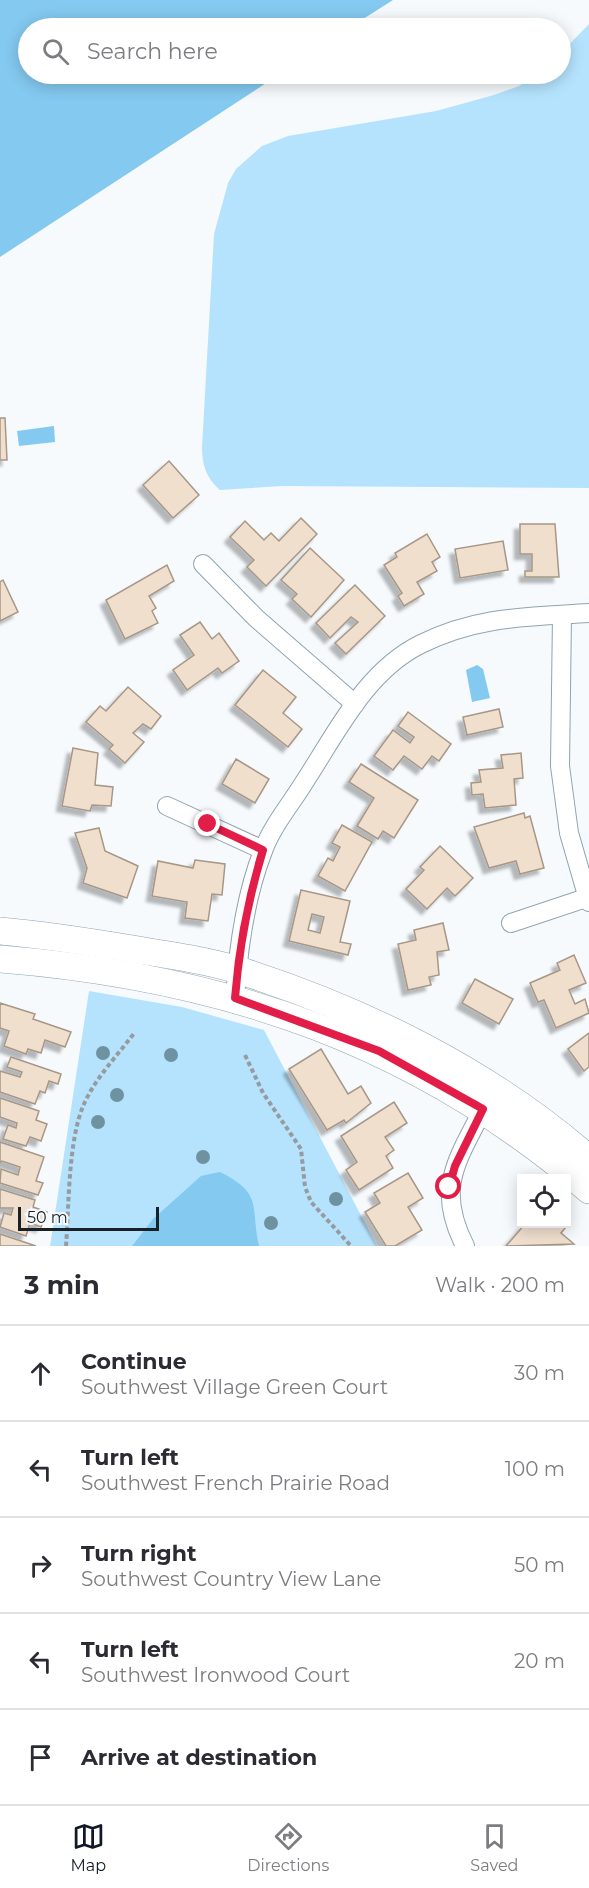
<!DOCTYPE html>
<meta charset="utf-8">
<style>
:root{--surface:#fff;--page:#f2f2f3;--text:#2b2b33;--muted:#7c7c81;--line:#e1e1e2;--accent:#111827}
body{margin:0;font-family:Montserrat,sans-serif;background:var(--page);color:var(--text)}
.controls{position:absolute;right:18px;bottom:18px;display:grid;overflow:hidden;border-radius:0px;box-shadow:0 3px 15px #0003}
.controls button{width:54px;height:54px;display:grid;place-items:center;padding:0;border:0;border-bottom:2px solid var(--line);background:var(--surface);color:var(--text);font:30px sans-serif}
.scale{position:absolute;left:18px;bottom:15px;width:141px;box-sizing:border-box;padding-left:6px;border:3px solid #192126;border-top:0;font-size:16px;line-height:21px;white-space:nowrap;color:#192126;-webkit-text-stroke:4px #f6fafd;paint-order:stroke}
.stop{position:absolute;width:18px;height:18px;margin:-14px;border:4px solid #e11d48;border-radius:50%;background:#fff}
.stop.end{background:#e11d48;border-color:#fff;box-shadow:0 2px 6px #0008}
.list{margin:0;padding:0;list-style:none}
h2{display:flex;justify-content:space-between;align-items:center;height:78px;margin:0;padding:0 24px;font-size:26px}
h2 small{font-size:20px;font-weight:400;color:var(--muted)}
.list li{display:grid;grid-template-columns:39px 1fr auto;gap:18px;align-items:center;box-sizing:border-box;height:96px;padding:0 24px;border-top:2px solid var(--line)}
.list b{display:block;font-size:22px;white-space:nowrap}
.list p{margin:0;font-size:20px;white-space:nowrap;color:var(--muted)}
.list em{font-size:20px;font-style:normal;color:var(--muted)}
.icon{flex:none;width:33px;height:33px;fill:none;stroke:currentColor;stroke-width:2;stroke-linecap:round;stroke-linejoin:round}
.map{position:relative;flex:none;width:589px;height:1246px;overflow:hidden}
.search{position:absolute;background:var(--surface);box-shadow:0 3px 15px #0003;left:18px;right:18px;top:18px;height:66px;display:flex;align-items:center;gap:15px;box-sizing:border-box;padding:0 21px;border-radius:33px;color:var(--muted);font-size:22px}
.sheet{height:558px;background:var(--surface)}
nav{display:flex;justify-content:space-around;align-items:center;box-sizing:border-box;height:84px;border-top:2px solid var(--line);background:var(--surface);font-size:16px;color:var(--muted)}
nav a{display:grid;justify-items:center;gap:3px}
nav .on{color:var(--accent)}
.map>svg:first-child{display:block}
.green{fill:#b5e3fe}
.water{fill:#84c9f0}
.building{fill:#f1dfce;stroke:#a79787;stroke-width:1.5;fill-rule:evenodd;filter:url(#shadow)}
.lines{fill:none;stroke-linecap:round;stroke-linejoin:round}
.street-casing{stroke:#8fa4b1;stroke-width:20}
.secondary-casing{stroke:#8fa4b1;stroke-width:28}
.path{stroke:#959b9f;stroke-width:4;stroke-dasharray:4.5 3;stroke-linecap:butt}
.street{stroke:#fff;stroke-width:18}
.secondary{stroke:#fff;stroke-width:27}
.tree{fill:#6f92a1}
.route{stroke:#e11d48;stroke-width:8}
</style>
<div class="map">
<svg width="589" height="1246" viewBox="0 0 589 1246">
<defs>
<filter id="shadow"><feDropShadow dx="-5.5" dy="5.5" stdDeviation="1.5" flood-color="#0004"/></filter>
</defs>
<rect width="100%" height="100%" fill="#f6fafd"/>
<g class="green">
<path d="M589,24V488L282,486L220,490C206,478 202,465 202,447L214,234L228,183L236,169L262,146L288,136L436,111L494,95L519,86L538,74H560L561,53Z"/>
<path d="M89,991L182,1007L264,1030L377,1246H50Z"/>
</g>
<g class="water">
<path d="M0,0H393L349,28H28V74H280L0,257Z"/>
<path d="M54,426L55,442L19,446L17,431Z"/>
<path d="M477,665L483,669L490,698L472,702L466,670Z"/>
<path d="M220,1172C264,1194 250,1206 259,1246H132L153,1219L201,1176Z"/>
</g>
<g class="building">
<path d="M0,418H5L7,460H0Z"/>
<path d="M169,461L199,495L173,518L143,485Z"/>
<path d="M301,518L317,534L266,586L247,567L254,560L230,537L245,521L264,540L271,533L279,541Z"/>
<path d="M520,524H555L559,577H525V571H532V554H520Z"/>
<path d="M427,534L440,557L432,562L437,571L417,582L424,594L404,606L398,596L402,593L384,565L397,557L395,553Z"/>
<path d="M503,541L508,570L460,578L455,549Z"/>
<path d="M310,548L344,580L311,617L292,599L297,594L281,580Z"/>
<path d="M167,565L174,581L149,596L156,608L152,611L158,623L125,639L106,600Z"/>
<path d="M3,580L18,612L0,621V582Z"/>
<path d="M355,585L385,616L346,654L335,643L358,622L351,617L330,638L316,623Z"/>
<path d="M200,622L212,639L219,633L239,661L222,673L218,668L187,690L173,670L194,655L180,635Z"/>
<path d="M263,670L296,697L283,713L302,729L288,747L235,705Z"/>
<path d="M128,687L161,716L151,729L143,724L133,733L144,742L125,763L109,749L113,745L86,722L100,706L106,711Z"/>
<path d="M499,709L503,727L467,735L463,717Z"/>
<path d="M408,712L451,744L439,761L432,756L422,769L404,756L393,770L374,756L393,730L410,743L414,737L398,726Z"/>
<path d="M73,748L98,753L95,785L113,787L111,806L92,805L90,811L62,806Z"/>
<path d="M521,753L523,778L514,779L516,805L485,808L483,794L472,795L471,783L481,782L479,770L503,768L501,755Z"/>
<path d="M236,759L269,779L255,803L222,784Z"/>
<path d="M361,764L418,800L394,838L383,831L378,839L357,826L374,798L349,782Z"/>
<path d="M524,813L525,818L530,816L544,868L520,874L516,861L489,868L474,827Z"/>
<path d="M342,825L372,842L345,891L318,876L328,858L333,861L340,847L332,843Z"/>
<path d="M99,828L105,851L138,866L127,898L83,883L87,868L75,833Z"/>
<path d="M440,846L473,878L455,896L447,888L427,909L406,889L424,870L420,867Z"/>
<path d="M195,860L225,864L222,895L212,894L208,921L185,918L187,902L152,896L158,861L193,868Z"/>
<path d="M301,890L350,901L340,942L351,944L348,955L289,941ZM312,914L324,917L320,933L308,930Z"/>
<path d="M443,923L449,950L437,952L439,975L429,977L431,985L408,990L398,944L416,940L414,930Z"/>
<path d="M574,955L586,983L569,990L575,1004L585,999L589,1013L556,1028L544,1000L538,1002L530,983L560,970L557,963Z"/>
<path d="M475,979L513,999L499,1024L462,1003Z"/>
<path d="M0,1003L35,1014L33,1019L71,1032L65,1047L45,1040L41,1053L28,1049L26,1054L4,1046L9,1031L0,1028Z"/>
<path d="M589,1033V1067L584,1071L568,1049Z"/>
<path d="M321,1049L348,1094L361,1086L371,1103L346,1123L344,1120L327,1130L289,1069Z"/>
<path d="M11,1057L61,1074L58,1084L49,1081L45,1093L40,1091L35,1104L0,1092V1071L20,1077L22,1072L7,1067Z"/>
<path d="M0,1098L39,1111L36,1120L47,1124L41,1141L30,1137L26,1146L3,1139L8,1125L16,1128L17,1123L0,1117Z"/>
<path d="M394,1102L407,1123L385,1137L394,1150L386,1156L393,1168L359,1190L346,1170L357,1162L341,1136Z"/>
<path d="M0,1142L44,1157L36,1181L43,1183L38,1195L0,1183L1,1169L18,1175L20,1167L2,1161L0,1163Z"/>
<path d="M408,1173L423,1198L408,1207L422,1230L395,1246H386L365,1212L380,1203L374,1193Z"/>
<path d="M0,1189L35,1200L33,1207L47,1212L41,1227L30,1223L26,1236L0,1227L4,1213L11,1215L13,1208H0Z"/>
<path d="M525,1224H561L566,1227L561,1233L574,1244L506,1246Z"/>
<path d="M0,1234L36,1246H0Z"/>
</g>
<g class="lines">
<g class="street-casing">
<g id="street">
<path d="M203,564L256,618L355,704"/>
<path d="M562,615L560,766L569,833L589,902"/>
<path d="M167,806L263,850"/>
<path d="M511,923L589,897"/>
<path d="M235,998C238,949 245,897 263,851C272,826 291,804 305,781C337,732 366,671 421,644C478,616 527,617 589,613"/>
<path d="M465,1246C433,1184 461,1156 487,1101"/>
</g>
</g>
<g class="secondary-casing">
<g id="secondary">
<path d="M0,931C49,935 96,943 144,951C176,956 208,961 238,970C364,1010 490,1072 589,1159"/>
<path d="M0,959C225,977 416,1042 589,1190"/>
</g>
</g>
<g class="path">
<path d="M245,1055L263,1093L301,1149L305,1187L311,1202L351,1246"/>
<path d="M66,1246C69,1206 68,1140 84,1104C96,1077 118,1055 135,1032"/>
</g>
<use href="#street" class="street"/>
<use href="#secondary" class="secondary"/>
</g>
<g class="tree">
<circle cx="103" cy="1053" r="7"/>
<circle cx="171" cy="1055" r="7"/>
<circle cx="117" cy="1095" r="7"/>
<circle cx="98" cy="1122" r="7"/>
<circle cx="203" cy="1157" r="7"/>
<circle cx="336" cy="1199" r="7"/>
<circle cx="271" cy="1223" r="7"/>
</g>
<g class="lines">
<path class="route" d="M208,824L263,850C248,899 239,947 235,998L379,1051L483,1109L455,1166L449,1187"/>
</g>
</svg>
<div class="controls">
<button><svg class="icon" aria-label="locate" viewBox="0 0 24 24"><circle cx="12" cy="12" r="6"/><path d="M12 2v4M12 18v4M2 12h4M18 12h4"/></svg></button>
</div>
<div class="scale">50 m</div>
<div class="stop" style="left:449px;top:1187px"></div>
<div class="stop end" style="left:208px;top:824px"></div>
<div class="search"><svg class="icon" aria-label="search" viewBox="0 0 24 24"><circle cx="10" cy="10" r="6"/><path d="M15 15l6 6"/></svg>Search here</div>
</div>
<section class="sheet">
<h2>3 min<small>Walk · 200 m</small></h2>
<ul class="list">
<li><svg class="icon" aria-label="ahead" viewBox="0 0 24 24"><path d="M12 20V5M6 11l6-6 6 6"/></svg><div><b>Continue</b><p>Southwest Village Green Court</p></div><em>30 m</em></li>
<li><svg class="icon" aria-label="left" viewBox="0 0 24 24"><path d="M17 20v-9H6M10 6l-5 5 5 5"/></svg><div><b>Turn left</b><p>Southwest French Prairie Road</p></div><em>100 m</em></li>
<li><svg class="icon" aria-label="right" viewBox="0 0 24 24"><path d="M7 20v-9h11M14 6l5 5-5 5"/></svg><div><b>Turn right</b><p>Southwest Country View Lane</p></div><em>50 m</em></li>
<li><svg class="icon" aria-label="left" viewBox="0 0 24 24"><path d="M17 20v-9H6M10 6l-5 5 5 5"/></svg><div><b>Turn left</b><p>Southwest Ironwood Court</p></div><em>20 m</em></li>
<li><svg class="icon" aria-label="arrive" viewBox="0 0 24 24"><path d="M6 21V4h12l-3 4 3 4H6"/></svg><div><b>Arrive at destination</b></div></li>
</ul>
</section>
<nav>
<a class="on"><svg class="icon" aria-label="map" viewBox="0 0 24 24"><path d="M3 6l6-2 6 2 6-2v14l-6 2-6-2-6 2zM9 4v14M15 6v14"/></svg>Map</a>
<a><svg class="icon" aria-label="directions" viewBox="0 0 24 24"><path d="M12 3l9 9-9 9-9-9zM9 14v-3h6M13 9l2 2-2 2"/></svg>Directions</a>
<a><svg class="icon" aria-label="saved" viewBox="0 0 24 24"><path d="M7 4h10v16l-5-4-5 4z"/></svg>Saved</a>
</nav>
